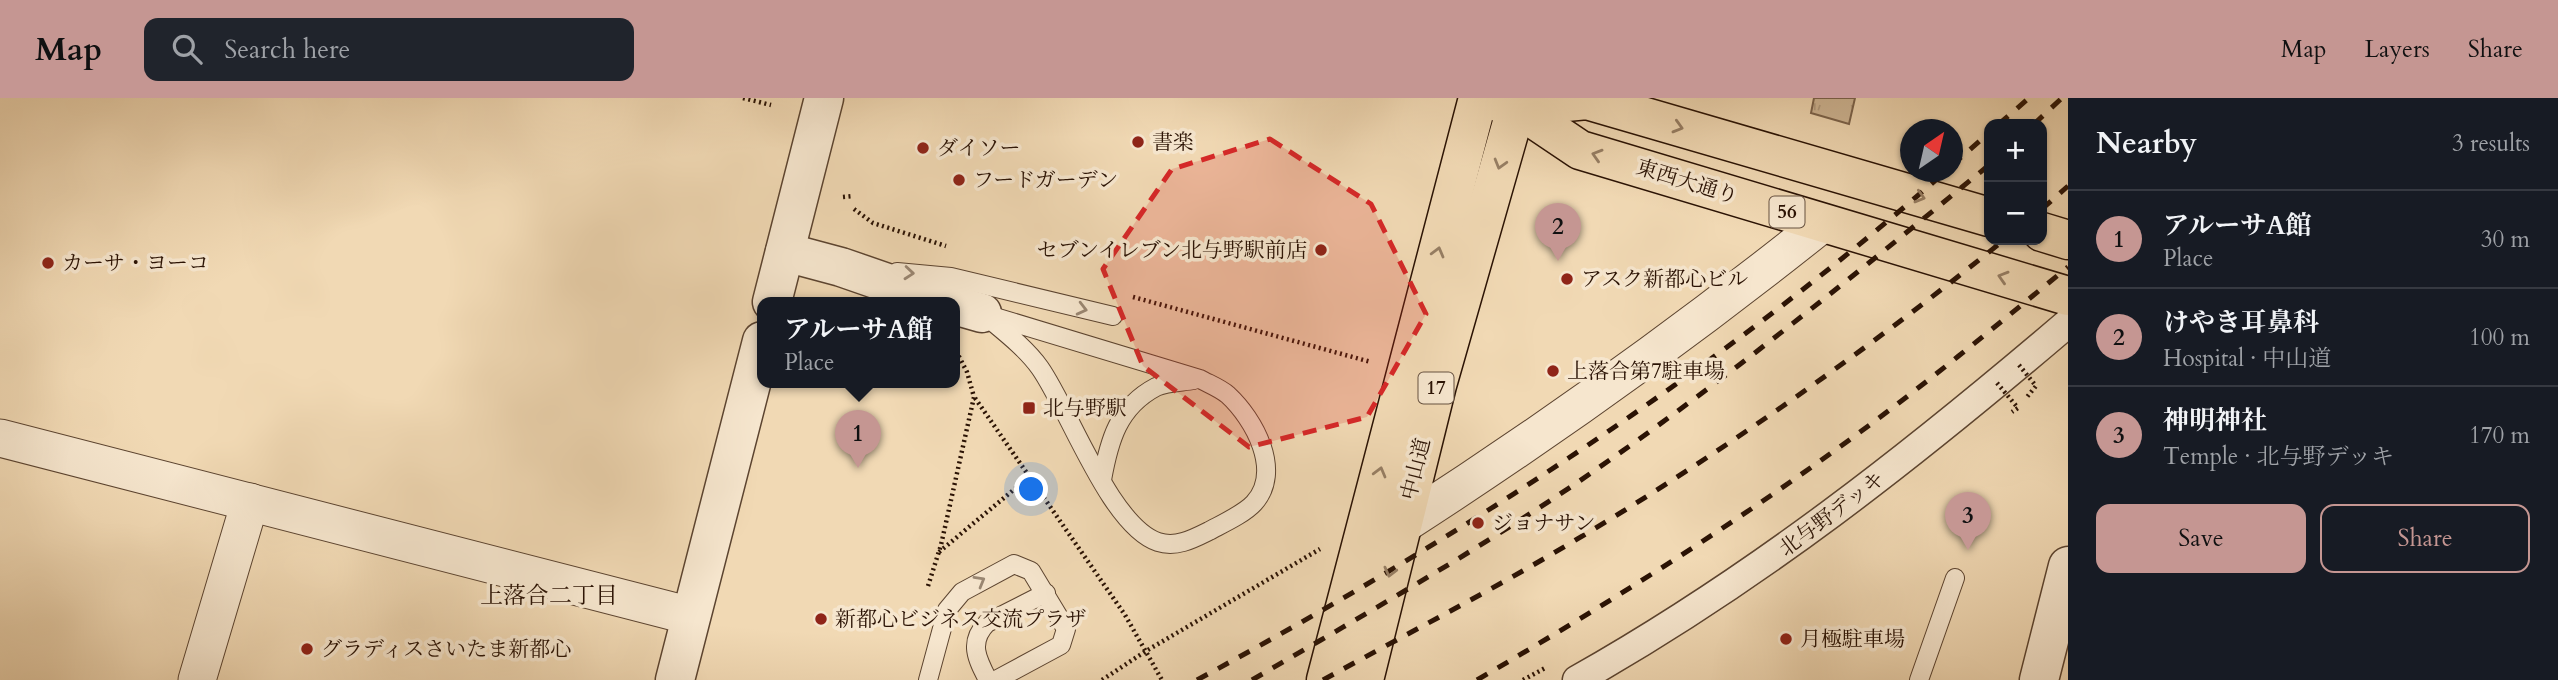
<!DOCTYPE html>
<meta charset="utf-8">
<style>
:root{--surface:#171b24;--page:#20242c;--text:#f1f3f6;--muted:#9ea1a6;--line:#363941;--accent:#c59692}
body{margin:0;font-family:Cardo,"Noto Serif JP",serif;background:var(--page);color:var(--text)}
.controls{position:absolute;right:21px;top:21px;display:grid;overflow:hidden;border-radius:14px;box-shadow:0 2px 5px #0004}
.controls button{width:63px;height:63px;display:grid;place-items:center;padding:0;border:0;border-bottom:2px solid var(--line);background:var(--surface);color:var(--text);font:35px sans-serif}
.compass{position:absolute;left:1900px;top:21px;width:63px;height:63px;border-radius:50%;background:var(--surface);box-shadow:0 2px 5px #0004;rotate:34deg}
.you{position:absolute;left:1032px;top:392px;width:24px;height:24px;margin:-18px;border:5px solid #fff;border-radius:50%;background:#1a73e8;box-shadow:0 0 0 10px #1a73e833}
.badge{display:grid;place-items:center;width:46px;height:46px;border-radius:50%;background:var(--accent);color:#111;font-size:23px;font-weight:700}
.pin{position:absolute;translate:-50% -58px;filter:drop-shadow(0 2px 4px #0008)}
.pin::after{content:'';position:absolute;top:37px;width:24px;height:21px;background:inherit;clip-path:polygon(0 0,100% 0,50% 100%)}
.popup{position:absolute;left:757px;top:199px;width:203px;height:91px;box-sizing:border-box;display:grid;place-content:center;border-radius:14px;background:var(--surface);filter:drop-shadow(0 2px 5px #0005);font-size:23px;white-space:nowrap;color:var(--muted)}
.popup b{font-size:26px;color:var(--text)}
.popup::after{content:'';position:absolute;left:50%;top:100%;margin-left:-14px;border:14px solid transparent;border-top-color:var(--surface)}
.list{margin:0;padding:0;list-style:none}
h2{display:flex;justify-content:space-between;align-items:center;height:91px;margin:0;padding:0 28px;font-size:30px}
h2 small{font-size:23px;font-weight:400;color:var(--muted)}
.list li{display:grid;grid-template-columns:46px 1fr auto;gap:21px;align-items:center;box-sizing:border-box;height:98px;padding:0 28px;border-top:2px solid var(--line)}
.list b{display:block;font-size:26px;white-space:nowrap}
.list p{margin:0;font-size:23px;white-space:nowrap;color:var(--muted)}
.list em{font-size:23px;font-style:normal;color:var(--muted)}
.actions{display:flex;gap:14px;padding:21px 28px}
.actions a{flex:1;padding:16px 0;border:2px solid var(--accent);border-radius:14px;text-align:center;font-size:24px;color:var(--accent)}
.actions .main{background:var(--accent);color:#111}
.icon{flex:none;width:38px;height:38px;fill:none;stroke:currentColor;stroke-width:2;stroke-linecap:round;stroke-linejoin:round}
.map{position:relative;flex:none;width:2068px;height:582px;overflow:hidden}
header{display:flex;align-items:center;gap:42px;box-sizing:border-box;height:98px;padding:0 35px;background:var(--accent);color:#111}
header strong{font-size:33px}
nav{display:flex;gap:38px;margin-inline-start:auto;font-size:24px}
.search{width:490px;height:63px;background:var(--page);display:flex;align-items:center;gap:18px;box-sizing:border-box;padding:0 24px;border-radius:14px;color:var(--muted);font-size:26px}
main{display:flex}
aside{flex:1;background:var(--surface)}
.map>svg:first-child{display:block}
.park{fill:url(#park-tufts);stroke:#7c644d;stroke-width:2}
.lines{fill:none;stroke-linecap:round;stroke-linejoin:round}
.service-casing{stroke:#5c4430;stroke-width:20}
.pedestrian-casing{stroke:#5c4430;stroke-width:31}
.minor-casing{stroke:#5c4430;stroke-width:39}
.tertiary-casing{stroke:#5c4430;stroke-width:41}
.primary-casing{stroke:#2a1204;stroke-width:41}
.trunk-casing{stroke:#2a1204;stroke-width:41}
.path{stroke:#2a1204;stroke-width:4.5;stroke-dasharray:2 3.5;stroke-linecap:butt}
.service{stroke:#f6e6ce;stroke-width:18}
.pedestrian{stroke:#f6e6ce;stroke-width:28}
.minor{stroke:#f6e6ce;stroke-width:37}
.tertiary{stroke:#f6e6ce;stroke-width:38}
.primary{stroke:#f1d9b4;stroke-width:38}
.trunk{stroke:#f1d9b4;stroke-width:38}
.rail{stroke:#2a1204;stroke-width:5;stroke-dasharray:12 12;stroke-linecap:butt}
.path-bridge{stroke:#2a1204;stroke-width:4.5;stroke-dasharray:2 3.5;stroke-linecap:butt}
.oneway{stroke:#977f65}
.oneway2{stroke:#9a8773}
.marked{fill:#d62828;fill-opacity:0.2;stroke:#d62828;stroke-width:5;stroke-dasharray:14 9;stroke-linejoin:round}
.poi-dot{fill:#8f2418;stroke:#f6e6ce;stroke-width:2.5}
.labels{text-anchor:middle;dominant-baseline:central;stroke-width:7;stroke-linejoin:round;paint-order:stroke}
.shield{fill:#f6e6ce;stroke:#675241;stroke-width:2}
.shield-label{font-size:19px;font-weight:bold;fill:#2a1204}
.poi-label{font-size:21px;fill:#2a1204;stroke:#f6e6ce;text-anchor:start}
.street-label{font-size:21px;fill:#2a1204;stroke:#f6e6ce}
.neighbourhood-label{font-size:23px;fill:#2a1204;stroke:#f6e6ce}
</style>
<header>
<strong>Map</strong>
<div class="search"><svg class="icon" aria-label="search" viewBox="0 0 24 24"><circle cx="10" cy="10" r="6"/><path d="M15 15l6 6"/></svg>Search here</div>
<nav><a>Map</a><a>Layers</a><a>Share</a></nav>
</header>
<main>
<div class="map">
<svg width="2068" height="582" viewBox="0 0 2068 582">
<defs>
<pattern id="park-tufts" width="24" height="20" patternUnits="userSpaceOnUse" patternTransform="scale(1.75)"><rect width="24" height="20" fill="#cfb796"/><path d="M3 7l-1-3M5 7V3M7 7l1-3M15 17l-1-3M17 17v-4M19 17l1-3" fill="none" stroke="#b29c80"/></pattern>
</defs>
<rect width="100%" height="100%" fill="#f1d9b4"/>
<filter id="stains"><feTurbulence type="fractalNoise" baseFrequency=".00286" numOctaves="4"/><feColorMatrix values="0 0 0 0 .2 0 0 0 0 .09 0 0 0 0 .02 0 0 0 .5 -.17"/></filter>
<radialGradient id="worn" r=".72"><stop offset=".6" stop-color="#630" stop-opacity="0"/><stop offset="1" stop-color="#630" stop-opacity=".3"/></radialGradient>
<path class="park" d="M1814,0H1855L1849,26L1811,15Z"/>
<g class="lines">
<g class="service-casing">
<g id="service">
<path d="M897,174L951,179L1113,218"/>
<path d="M982,215L1200,281C1209,286 1220,290 1228,297C1254,321 1283,373 1254,405C1244,416 1222,426 1209,433C1193,441 1176,450 1158,444C1110,428 1069,311 1040,270C1025,249 1002,232 982,215Z"/>
<path d="M1102,382C1109,343 1118,309 1156,289C1166,284 1182,284 1194,282"/>
<path d="M928,582L947,512L962,494L1014,466L1031,473L1066,531L1061,547L996,582"/>
<path d="M988,582C977,561 968,544 987,525L1046,495"/>
<path d="M1919,582L1955,480"/>
</g>
</g>
<g class="pedestrian-casing">
<path id="pedestrian" d="M1577,582C1756,481 1912,358 2068,225"/>
</g>
<g class="minor-casing">
<g id="minor">
<path d="M0,340L691,518"/>
<path d="M1401,428C1547,334 1688,233 1823,125"/>
<path d="M197,582L250,404"/>
</g>
</g>
<g class="tertiary-casing">
<g id="tertiary">
<path d="M785,154L841,169L942,204"/>
<path d="M772,204L824,0"/>
<path d="M954,207L982,215"/>
<path d="M675,582L762,243"/>
<path d="M2039,582L2068,468"/>
</g>
</g>
<g class="primary-casing">
<g id="primary">
<path d="M1483,0L1516,9L1580,52L2068,198"/>
<path d="M1516,9L1587,2L1989,119"/>
<path d="M2042,134L2068,142"/>
</g>
</g>
<g class="trunk-casing">
<g id="trunk">
<path d="M1326,582L1478,0"/>
<path d="M1364,582L1437,287L1519,0"/>
</g>
</g>
<g class="path">
<path d="M743,0L771,7"/>
<path d="M843,99L853,98"/>
<path d="M854,111L873,125L946,148"/>
<path d="M1133,199L1371,264"/>
<path d="M975,300L1125,517L1162,582"/>
<path d="M939,454L1029,379"/>
<path d="M928,488L941,447L974,299L967,274L954,249"/>
<path d="M1102,582L1146,553L1320,451"/>
<path d="M1523,582L1547,569"/>
</g>
<use href="#service" class="service"/>
<use href="#pedestrian" class="pedestrian"/>
<use href="#minor" class="minor"/>
<use href="#tertiary" class="tertiary"/>
<use href="#primary" class="primary"/>
<use href="#trunk" class="trunk"/>
<g class="rail">
<path d="M1999,26L2029,0"/>
<path d="M2034,26L2062,0"/>
<path d="M1952,67L1989,35"/>
<path d="M2042,111L2068,88"/>
<path d="M1197,582C1462,439 1719,272 1945,74"/>
<path d="M1252,582C1362,518 1473,455 1578,384C1721,286 1855,177 1989,67"/>
<path d="M1323,582C1383,549 1444,517 1505,483C1679,385 1848,268 2004,142"/>
<path d="M1477,582C1599,511 1719,436 1834,353C1915,295 1991,232 2068,169"/>
</g>
<g class="path-bridge">
<path d="M2019,267L2036,288L2027,299"/>
<path d="M1997,285L2018,310L2012,314"/>
</g>
</g>
<defs><path id="oneway-chevron" d="M-2-3.5L2.5 0L-2 3.5" fill="none" stroke-width="1.6" stroke-linecap="round" stroke-linejoin="round" transform="scale(1.75)"/></defs>
<g class="oneway">
<use href="#oneway-chevron" transform="translate(1678 29) rotate(16)"/>
<use href="#oneway-chevron" transform="translate(1597 57) rotate(-163)"/>
<use href="#oneway-chevron" transform="translate(1500 66) rotate(106)"/>
<use href="#oneway-chevron" transform="translate(1920 99) rotate(16)"/>
<use href="#oneway-chevron" transform="translate(1438 154) rotate(-75)"/>
<use href="#oneway-chevron" transform="translate(2003 179) rotate(-163)"/>
<use href="#oneway-chevron" transform="translate(1380 374) rotate(-75)"/>
<use href="#oneway-chevron" transform="translate(1390 474) rotate(104)"/>
</g>
<g class="oneway2">
<use href="#oneway-chevron" transform="translate(909 175) rotate(5)"/>
<use href="#oneway-chevron" transform="translate(1082 211) rotate(14)"/>
<use href="#oneway-chevron" transform="translate(980 483) rotate(-30)"/>
</g>
<path class="marked" d="M1270,41L1371,106L1426,216L1367,319L1249,349L1143,268L1103,171L1172,71Z"/>
<g class="poi-dot">
<circle cx="1138" cy="44" r="7"/>
<circle cx="923" cy="50" r="7"/>
<circle cx="959" cy="82" r="7"/>
<circle cx="1321" cy="152" r="7"/>
<circle cx="48" cy="165" r="7"/>
<circle cx="1567" cy="181" r="7"/>
<circle cx="1553" cy="273" r="7"/>
<rect x="1022" y="303" width="14" height="14" rx="3.5"/>
<circle cx="1478" cy="425" r="7"/>
<circle cx="821" cy="521" r="7"/>
<circle cx="1786" cy="541" r="7"/>
<circle cx="307" cy="551" r="7"/>
</g>
<g class="labels">
<g class="shield">
<rect x="1769.5" y="98.5" width="35" height="31" rx="5"/>
<rect x="1418.5" y="274.5" width="35" height="31" rx="5"/>
</g>
<g class="shield-label">
<text x="1787" y="114">56</text>
<text x="1436" y="290">17</text>
</g>
<g class="poi-label">
<text x="1152" y="44">書楽</text>
<text x="937" y="50">ダイソー</text>
<text x="973" y="82">フードガーデン</text>
<text x="1307" y="152" text-anchor="end">セブンイレブン北与野駅前店</text>
<text x="62" y="165">カーサ・ヨーコ</text>
<text x="1581" y="181">アスク新都心ビル</text>
<text x="1567" y="273">上落合第7駐車場</text>
<text x="1043" y="310">北与野駅</text>
<text x="1492" y="425">ジョナサン</text>
<text x="835" y="521">新都心ビジネス交流プラザ</text>
<text x="1800" y="541">月極駐車場</text>
<text x="321" y="551">グラディスさいたま新都心</text>
</g>
<g class="street-label">
<text transform="translate(1687 84) rotate(17)">東西大通り</text>
<text transform="translate(1416 371) rotate(-76)">中山道</text>
<text transform="translate(1832 416) rotate(-37)">北与野デッキ</text>
</g>
<g class="neighbourhood-label">
<text x="549" y="497">上落合二丁目</text>
</g>
</g>
<rect width="100%" height="100%" filter="url(#stains)"/>
<rect width="100%" height="100%" fill="url(#worn)"/>
</svg>
<div class="controls">
<button>+</button>
<button>−</button>
</div>
<svg class="compass" viewBox="-18 -18 36 36"><path d="M0-13l5 13h-10z" fill="#e53935"/><path d="M0 13l5-13h-10z" fill="#9ea1a6"/></svg>
<div class="you"></div>
<div class="pin badge" style="left:858px;top:370px">1</div>
<div class="popup"><b>アルーサA館</b>Place</div>
<div class="pin badge" style="left:1558px;top:163px">2</div>
<div class="pin badge" style="left:1968px;top:452px">3</div>
</div>
<aside>
<h2>Nearby<small>3 results</small></h2>
<ul class="list">
<li><span class="badge">1</span><div><b>アルーサA館</b><p>Place</p></div><em>30 m</em></li>
<li><span class="badge">2</span><div><b>けやき耳鼻科</b><p>Hospital · 中山道</p></div><em>100 m</em></li>
<li><span class="badge">3</span><div><b>神明神社</b><p>Temple · 北与野デッキ</p></div><em>170 m</em></li>
</ul>
<div class="actions"><a class="main">Save</a><a>Share</a></div>
</aside>
</main>
